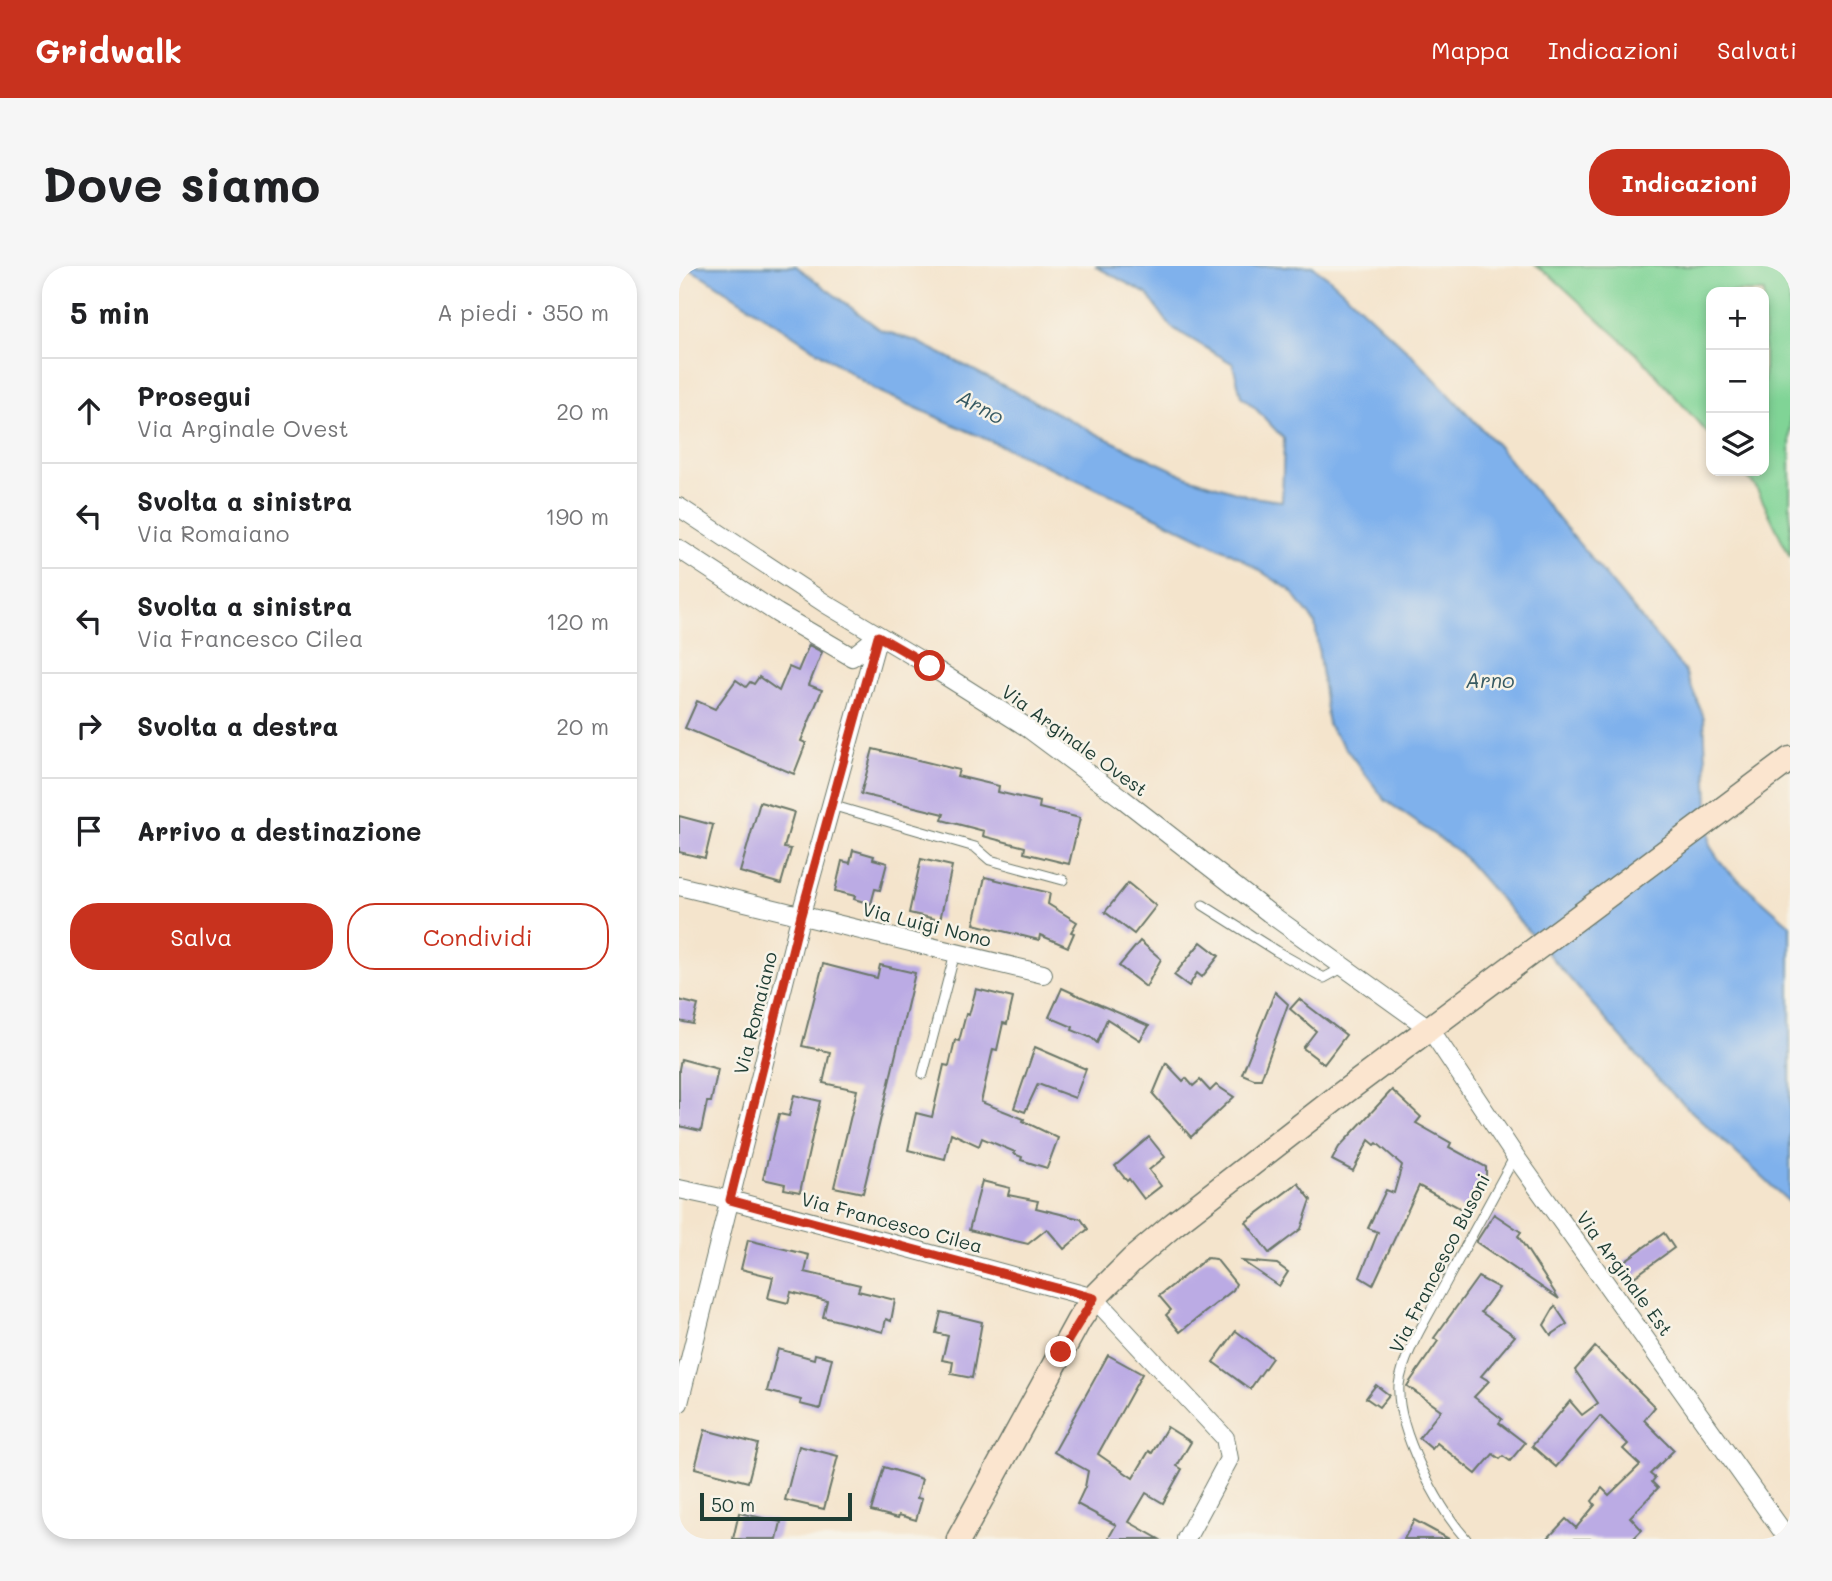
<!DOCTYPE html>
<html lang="it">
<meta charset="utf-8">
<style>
:root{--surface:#fff;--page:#f6f6f6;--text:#202124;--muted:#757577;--line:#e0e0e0;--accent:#c8321e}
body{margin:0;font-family:Mali,sans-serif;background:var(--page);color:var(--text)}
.controls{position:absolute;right:21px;top:21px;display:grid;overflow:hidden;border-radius:14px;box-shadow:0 4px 10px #0003}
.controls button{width:63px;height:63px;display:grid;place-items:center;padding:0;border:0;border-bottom:2px solid var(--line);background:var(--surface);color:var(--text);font:35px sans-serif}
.scale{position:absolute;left:21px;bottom:18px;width:152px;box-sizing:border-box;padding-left:7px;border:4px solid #1f3d34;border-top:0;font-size:19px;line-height:24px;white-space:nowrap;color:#1f3d34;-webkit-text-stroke:5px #f7f3e8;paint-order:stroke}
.stop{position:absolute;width:21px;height:21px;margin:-16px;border:5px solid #c8321e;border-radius:50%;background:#fff}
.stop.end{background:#c8321e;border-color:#fff;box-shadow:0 2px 7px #0008}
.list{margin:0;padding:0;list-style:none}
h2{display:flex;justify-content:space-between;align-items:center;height:91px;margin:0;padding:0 28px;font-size:30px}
h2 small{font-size:23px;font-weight:400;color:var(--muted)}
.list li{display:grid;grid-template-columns:46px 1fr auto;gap:21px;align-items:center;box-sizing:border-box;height:105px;padding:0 28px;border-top:2px solid var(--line)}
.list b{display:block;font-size:26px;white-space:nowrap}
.list p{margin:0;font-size:23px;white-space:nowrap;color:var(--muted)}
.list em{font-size:23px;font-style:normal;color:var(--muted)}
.actions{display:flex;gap:14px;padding:21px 28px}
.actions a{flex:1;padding:16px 0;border:2px solid var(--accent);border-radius:28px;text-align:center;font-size:24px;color:var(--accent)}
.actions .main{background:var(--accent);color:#fff}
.icon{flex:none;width:38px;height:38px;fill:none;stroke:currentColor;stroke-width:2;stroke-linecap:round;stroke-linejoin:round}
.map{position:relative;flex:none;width:1111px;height:1273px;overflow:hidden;border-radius:28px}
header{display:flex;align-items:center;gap:42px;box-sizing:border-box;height:98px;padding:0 35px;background:var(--accent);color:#fff}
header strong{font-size:33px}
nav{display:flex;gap:38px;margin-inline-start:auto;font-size:24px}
.intro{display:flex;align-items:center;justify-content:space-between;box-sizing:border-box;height:168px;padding:0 42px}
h1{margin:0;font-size:49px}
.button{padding:18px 32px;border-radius:28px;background:var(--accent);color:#fff;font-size:24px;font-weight:700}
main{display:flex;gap:42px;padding:0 42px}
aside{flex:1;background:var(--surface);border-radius:28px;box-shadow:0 4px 10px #0003}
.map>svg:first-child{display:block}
.green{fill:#80d496;stroke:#508865;stroke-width:2}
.water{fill:#7fb1ec;stroke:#4f7790;stroke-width:2}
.building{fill:#bbabe4}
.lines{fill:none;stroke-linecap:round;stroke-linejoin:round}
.service-casing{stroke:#6a7769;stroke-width:11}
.minor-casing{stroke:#6a7769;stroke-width:20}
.secondary-casing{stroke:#6a7769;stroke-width:27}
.service{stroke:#fff;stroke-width:9}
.minor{stroke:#fff;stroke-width:18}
.secondary{stroke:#fbe5cf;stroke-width:24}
.route{stroke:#c8321e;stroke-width:9}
.labels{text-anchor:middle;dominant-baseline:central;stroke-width:5;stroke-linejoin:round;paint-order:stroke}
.street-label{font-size:19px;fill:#1f3d34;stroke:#f7f3e8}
.water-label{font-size:21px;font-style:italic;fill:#375a62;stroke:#f7f3e8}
</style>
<header>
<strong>Gridwalk</strong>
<nav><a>Mappa</a><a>Indicazioni</a><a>Salvati</a></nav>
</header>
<div class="intro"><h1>Dove siamo</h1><a class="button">Indicazioni</a></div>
<main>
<aside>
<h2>5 min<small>A piedi · 350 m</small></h2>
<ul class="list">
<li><svg class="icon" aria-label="ahead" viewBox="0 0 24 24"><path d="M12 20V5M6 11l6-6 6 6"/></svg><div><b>Prosegui</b><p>Via Arginale Ovest</p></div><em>20 m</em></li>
<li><svg class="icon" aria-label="left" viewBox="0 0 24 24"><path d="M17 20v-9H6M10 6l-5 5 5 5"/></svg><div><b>Svolta a sinistra</b><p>Via Romaiano</p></div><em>190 m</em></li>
<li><svg class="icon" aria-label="left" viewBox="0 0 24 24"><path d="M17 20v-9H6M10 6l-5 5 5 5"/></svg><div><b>Svolta a sinistra</b><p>Via Francesco Cilea</p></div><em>120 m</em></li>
<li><svg class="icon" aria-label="right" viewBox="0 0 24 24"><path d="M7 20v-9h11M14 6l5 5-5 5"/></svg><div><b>Svolta a destra</b></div><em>20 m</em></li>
<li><svg class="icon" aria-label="arrive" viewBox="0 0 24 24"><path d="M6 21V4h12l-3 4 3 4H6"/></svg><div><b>Arrivo a destinazione</b></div></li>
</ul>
<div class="actions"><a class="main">Salva</a><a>Condividi</a></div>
</aside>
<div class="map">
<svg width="1111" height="1273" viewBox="0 0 1111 1273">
<rect width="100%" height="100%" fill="#f7f3e8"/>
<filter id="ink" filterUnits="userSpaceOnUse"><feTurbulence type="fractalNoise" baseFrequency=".0143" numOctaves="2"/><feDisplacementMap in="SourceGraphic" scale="14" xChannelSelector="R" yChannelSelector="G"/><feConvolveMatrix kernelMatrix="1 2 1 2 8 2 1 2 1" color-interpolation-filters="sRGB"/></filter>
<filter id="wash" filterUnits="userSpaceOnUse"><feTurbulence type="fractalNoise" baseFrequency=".00686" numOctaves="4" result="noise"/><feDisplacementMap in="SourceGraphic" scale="28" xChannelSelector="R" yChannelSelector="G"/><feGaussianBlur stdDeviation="1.57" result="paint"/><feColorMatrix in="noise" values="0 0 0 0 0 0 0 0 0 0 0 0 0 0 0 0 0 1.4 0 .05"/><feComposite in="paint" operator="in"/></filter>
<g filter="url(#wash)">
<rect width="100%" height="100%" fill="#f4e4cc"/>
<path class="green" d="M857,0H1111V291L1077,221L1063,205H1085V26H1032V171L962,92L873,11Z"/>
<path class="water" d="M5,0H117L202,64L239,76L273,93L424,171L509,211L573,231L603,235L605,173L576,142L562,130L554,98L492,61L468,28L416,0H633L650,12L735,91L818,179L1006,405L1025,452L1031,580L1045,601L1111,659V937L982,817L781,587L706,534L649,459L636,357L611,324L558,290L430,228L197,124L32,15Z"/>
<g id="blocks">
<g class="building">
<path d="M130,379L143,386L130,419L143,424L122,475L127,477L115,508L6,462L18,435L36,443L57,414L67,421L71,416L75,418L80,411L100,425L110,401L119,405Z"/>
<path d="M194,483L280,504L278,510L320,520L319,526L361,536L360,542L401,552L390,598L345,587L346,581L304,570L305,565L263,554L265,548L182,528Z"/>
<path d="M81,536L115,546L105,582L112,583L102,618L61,606Z"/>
<path d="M0,550L34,559L26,592L0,586Z"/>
<path d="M174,584L195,590L194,593L208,597L201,624L196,623L192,638L175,633L176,630L156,625L163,595L171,597Z"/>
<path d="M242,593L273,600L261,654L230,647Z"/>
<path d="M306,611L371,627L369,638L398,656L392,666L395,667L389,681L361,669L360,674L295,658Z"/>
<path d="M449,617L477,640L455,668L426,646Z"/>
<path d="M461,675L482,693L467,721L440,700Z"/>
<path d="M522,676L540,690L523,711L518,707L510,720L495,709Z"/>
<path d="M144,698L198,712L201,699L236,707L184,927L155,921L178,824L144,817L151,786L123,780Z"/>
<path d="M383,722L396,728L470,760L461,774L428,753L418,777L413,772L393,764L394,761L370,751Z"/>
<path d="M297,723L334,732L328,758L324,757L318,784L314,783L302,836L345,853L344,855L379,872L368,902L342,894L343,891L335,888L336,886L303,872L300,880L272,867L266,893L229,884L237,847L253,851L265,799L270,800L276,774L280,775L287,748L290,749Z"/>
<path d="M596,726L609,738L582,813H575L563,808Z"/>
<path d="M620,733L667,769L645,798L624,782L637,765L611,743Z"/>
<path d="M0,734L19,739L14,758L0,755Z"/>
<path d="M356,781L407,803L396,832L359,818L346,846L335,842Z"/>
<path d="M2,793L39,803L32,836H28L22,865L0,860V803Z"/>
<path d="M487,797L504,815L507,812L514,820L521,814L531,825L537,819L555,831L512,871L474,828Z"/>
<path d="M713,824L742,851L737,857L772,877L770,881L807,901V909L786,945L740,920L694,1019L681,1011L699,966L689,962L707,924L715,927L723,899L698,877L696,879L690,874L674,905L653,894L660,881Z"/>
<path d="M115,829L141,835L121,926L105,923L106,918L84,913L100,848L110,850Z"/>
<path d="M470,871L486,891L470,904L482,920L465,933L450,913L448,915L436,900Z"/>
<path d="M303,915L331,922L329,929L359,935L357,942L402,953L409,963L385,983L368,963L349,978L290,964Z"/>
<path d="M619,917L632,934L622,963L590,987L567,956Z"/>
<path d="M815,948L842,966L839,970L880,1033L797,976Z"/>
<path d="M985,967L995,982L955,1011L944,996Z"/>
<path d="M69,974L130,989L126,1006L181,1019L179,1025L216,1034L212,1055L207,1053L204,1066L144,1051L148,1035L112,1026L109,1037L89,1032L94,1011L62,1003Z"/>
<path d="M528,992L537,993L557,1018L554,1024L501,1066L487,1049L492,1044L480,1030Z"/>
<path d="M563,995L598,998L609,1006L600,1020Z"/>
<path d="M799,1011L820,1022L802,1046L836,1070L802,1110L810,1115L795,1131L823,1153L820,1157L846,1177L831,1195L824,1190L821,1193L814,1188L797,1208L758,1177L753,1183L740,1172L762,1144L728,1120L759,1075L755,1072Z"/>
<path d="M876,1040L888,1058L872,1069L865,1059Z"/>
<path d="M262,1046L303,1056L293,1112L272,1108L274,1096L263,1094L269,1070L257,1067Z"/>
<path d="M557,1065L593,1092L571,1123L534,1096Z"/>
<path d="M916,1081L976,1141L965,1154L995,1184L971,1208L976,1212L973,1216L979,1222L951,1251L963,1264L954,1273H868L887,1253L897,1262L916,1239L913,1235L923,1222L930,1229L961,1199L944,1183L949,1178L921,1150L877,1201L853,1180L891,1135L903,1149L919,1137L896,1104Z"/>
<path d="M99,1083L135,1093L136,1088L153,1092L141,1143L121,1138L122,1134L88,1125Z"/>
<path d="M429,1089L463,1108L419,1188L454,1212L470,1185L473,1187L488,1161L512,1176L498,1200L503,1203L484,1237L467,1227L450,1256L480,1273H429L437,1259L398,1238L406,1221L409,1205L375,1186Z"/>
<path d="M697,1119L710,1129L700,1141L687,1132Z"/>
<path d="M26,1164L79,1178L69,1216L16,1202Z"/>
<path d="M120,1180L159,1190L145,1243L106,1234Z"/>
<path d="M205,1201L243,1213L238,1232L243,1233L237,1254L220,1249L219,1252L192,1245Z"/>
<path d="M60,1247L102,1256L98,1273H54Z"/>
<path d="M735,1254L770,1273H725Z"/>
</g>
</g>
</g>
<g filter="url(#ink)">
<use href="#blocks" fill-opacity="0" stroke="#6a7769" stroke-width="2"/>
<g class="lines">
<g class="service-casing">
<g id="service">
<path d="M152,539L296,581L311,594L384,614"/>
<path d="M524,639L597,685L645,712L665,701"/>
<path d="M244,808L276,687"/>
<path d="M787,1273C758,1240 717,1163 720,1119C723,1092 746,1055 759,1031C785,984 810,937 836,890"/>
</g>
</g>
<g class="minor-casing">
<g id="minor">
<path d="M0,241L147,338L251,400L346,460L444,533L590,647L751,763L836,890L1109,1273"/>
<path d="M0,283L98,347L173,391L199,370"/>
<path d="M0,620L364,708"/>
<path d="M0,923L51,934L415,1032L546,1172L550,1193L507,1273"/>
<path d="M0,1137L122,648L199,370"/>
</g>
</g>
<g class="secondary-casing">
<path id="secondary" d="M280,1273L400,1054L415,1032L453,994L494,959L664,827L1111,493"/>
</g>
<use href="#service" class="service"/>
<use href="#minor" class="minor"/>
<use href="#secondary" class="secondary"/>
</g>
</g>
<g class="lines" filter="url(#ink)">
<path class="route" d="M251,400L199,370L122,649L51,934L415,1032L382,1086"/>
</g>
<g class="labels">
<g class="street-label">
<text transform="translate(396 474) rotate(36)">Via Arginale Ovest</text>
<text transform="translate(248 658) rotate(14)">Via Luigi Nono</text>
<text transform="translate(76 747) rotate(-76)">Via Romaiano</text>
<text transform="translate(213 956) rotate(15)">Via Francesco Cilea</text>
<text transform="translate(760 997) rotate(-63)">Via Francesco Busoni</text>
<text transform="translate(946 1007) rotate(54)">Via Arginale Est</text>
</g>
<g class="water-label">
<text transform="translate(302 140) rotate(28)">Arno</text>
<text x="811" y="413">Arno</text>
</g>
</g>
</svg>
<div class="controls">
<button>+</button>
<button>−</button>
<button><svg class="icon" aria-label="layers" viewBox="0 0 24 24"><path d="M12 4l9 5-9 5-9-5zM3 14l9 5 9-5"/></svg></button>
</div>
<div class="scale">50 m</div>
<div class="stop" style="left:251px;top:400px"></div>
<div class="stop end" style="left:382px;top:1086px"></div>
</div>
</main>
